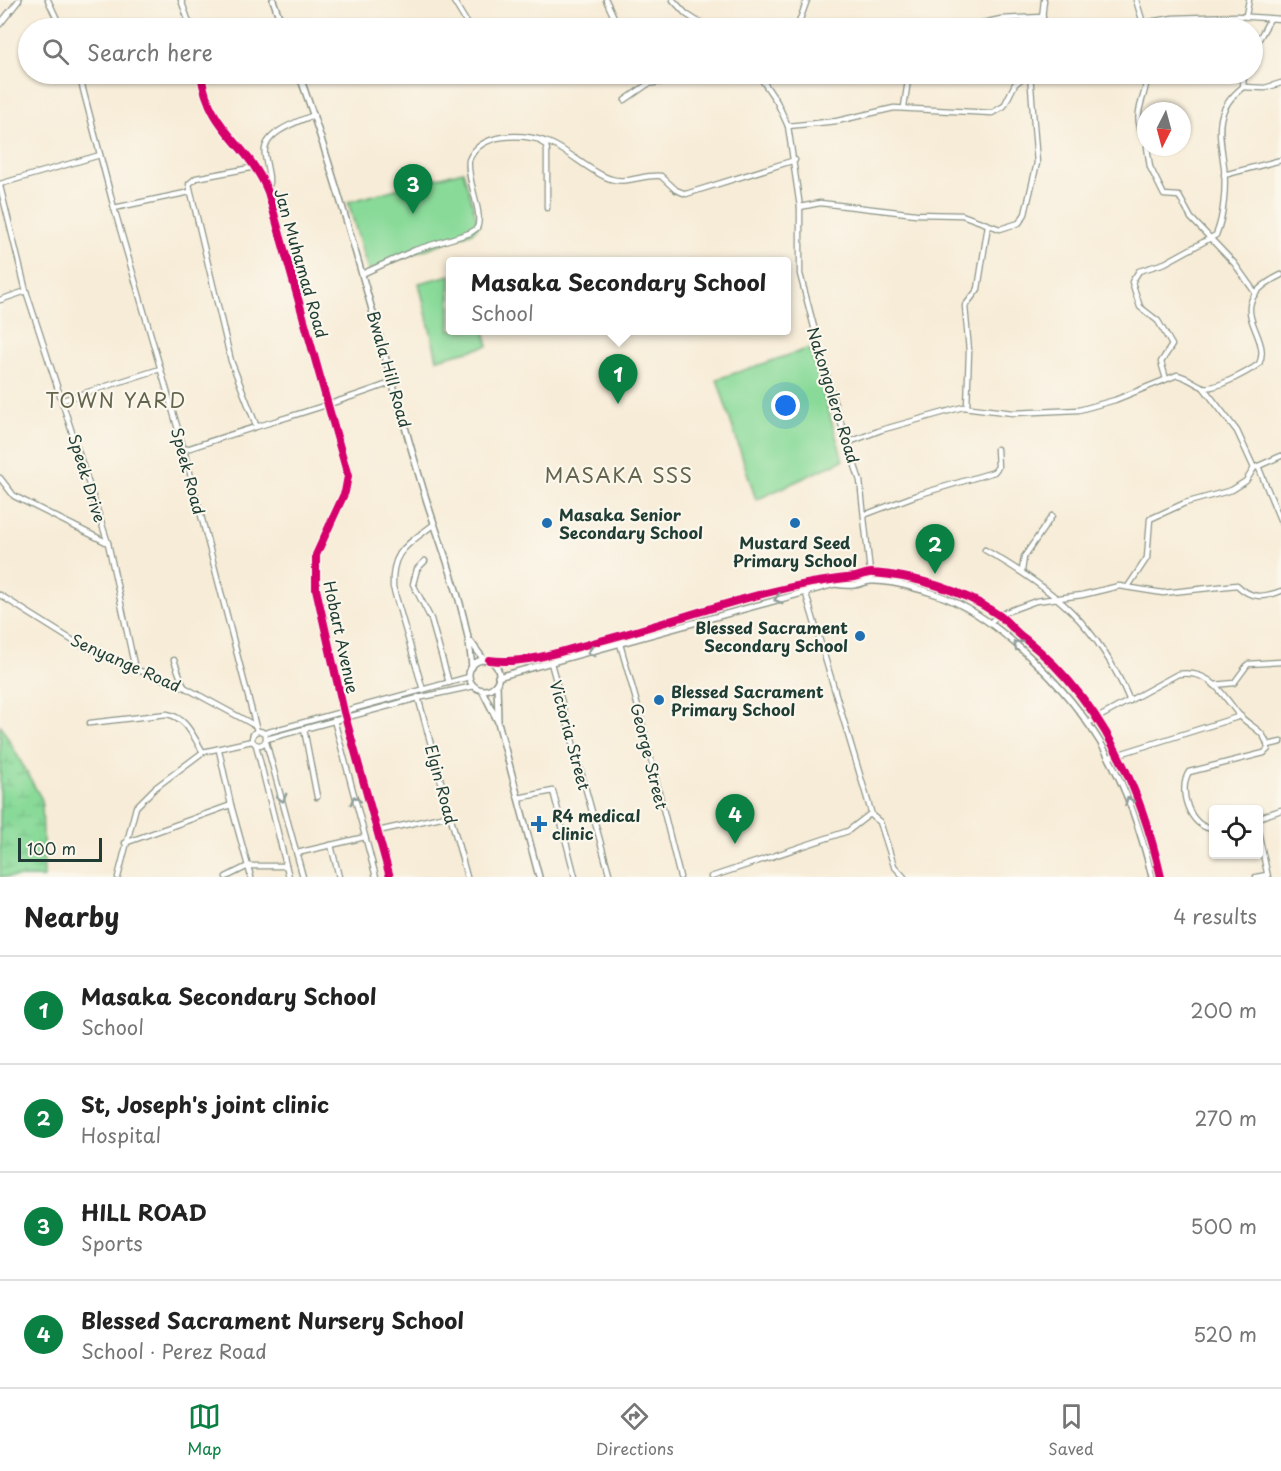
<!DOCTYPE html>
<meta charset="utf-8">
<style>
:root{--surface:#fff;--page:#f2f2f2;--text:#222;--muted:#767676;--line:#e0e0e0;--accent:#0b8043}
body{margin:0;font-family:"Playpen Sans",sans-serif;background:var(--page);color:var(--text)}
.controls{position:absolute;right:18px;bottom:18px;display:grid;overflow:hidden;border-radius:6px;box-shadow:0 2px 4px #0004}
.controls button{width:54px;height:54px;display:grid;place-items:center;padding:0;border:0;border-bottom:2px solid var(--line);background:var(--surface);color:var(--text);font:30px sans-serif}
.compass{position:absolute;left:1137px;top:102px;width:54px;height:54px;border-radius:50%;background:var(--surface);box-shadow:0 2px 4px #0004;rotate:186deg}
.scale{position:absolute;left:18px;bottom:15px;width:84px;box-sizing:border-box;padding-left:6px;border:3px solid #1f3d34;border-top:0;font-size:16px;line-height:21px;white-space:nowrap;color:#1f3d34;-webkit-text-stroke:4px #fbf7ec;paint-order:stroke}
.you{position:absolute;left:786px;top:406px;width:21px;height:21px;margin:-15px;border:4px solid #fff;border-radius:50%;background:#1a73e8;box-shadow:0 0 0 9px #1a73e833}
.badge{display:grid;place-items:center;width:39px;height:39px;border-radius:50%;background:var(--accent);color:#fff;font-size:20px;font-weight:700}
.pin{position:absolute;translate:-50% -50px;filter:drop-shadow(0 2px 3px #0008)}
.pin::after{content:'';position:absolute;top:32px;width:21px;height:18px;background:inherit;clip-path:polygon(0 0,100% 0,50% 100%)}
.popup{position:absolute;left:446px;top:257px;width:345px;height:78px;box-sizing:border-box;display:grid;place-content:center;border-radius:6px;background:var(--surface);filter:drop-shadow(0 2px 4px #0005);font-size:20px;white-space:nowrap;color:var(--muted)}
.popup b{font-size:22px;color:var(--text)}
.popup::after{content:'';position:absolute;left:50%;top:100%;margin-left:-12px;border:12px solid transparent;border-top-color:var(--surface)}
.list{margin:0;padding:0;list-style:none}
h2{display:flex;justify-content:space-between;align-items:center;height:78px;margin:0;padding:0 24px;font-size:26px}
h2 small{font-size:20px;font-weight:400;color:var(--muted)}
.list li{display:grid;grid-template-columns:39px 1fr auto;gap:18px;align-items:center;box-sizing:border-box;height:108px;padding:0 24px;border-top:2px solid var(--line)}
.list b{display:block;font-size:22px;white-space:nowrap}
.list p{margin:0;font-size:20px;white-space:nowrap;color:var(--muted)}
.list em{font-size:20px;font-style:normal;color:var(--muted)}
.icon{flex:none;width:33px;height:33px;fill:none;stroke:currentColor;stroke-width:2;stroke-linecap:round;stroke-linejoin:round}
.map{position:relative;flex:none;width:1281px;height:877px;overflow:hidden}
.search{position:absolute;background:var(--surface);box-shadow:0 2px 4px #0004;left:18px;right:18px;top:18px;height:66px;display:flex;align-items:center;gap:15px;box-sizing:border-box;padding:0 21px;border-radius:33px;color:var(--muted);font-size:22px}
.sheet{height:510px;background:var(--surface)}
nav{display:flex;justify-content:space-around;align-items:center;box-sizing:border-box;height:84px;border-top:2px solid var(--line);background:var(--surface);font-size:16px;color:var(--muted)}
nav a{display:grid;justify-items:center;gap:3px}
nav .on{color:var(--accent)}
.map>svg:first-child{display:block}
.green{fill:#89da99;stroke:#548c66;stroke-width:1.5}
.wetland{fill:url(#wetland-marsh);stroke:#548c66;stroke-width:1.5}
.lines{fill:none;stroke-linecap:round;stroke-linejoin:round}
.minor-casing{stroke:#8b9486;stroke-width:7}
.tertiary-casing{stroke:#8b9486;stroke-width:8}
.minor{stroke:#fff;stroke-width:4.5}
.tertiary{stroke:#fff;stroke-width:5}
.cycleway-casing{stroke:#fbf7ec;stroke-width:11}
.cycleway{stroke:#d6006c;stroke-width:8}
.oneway{stroke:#8f9e9a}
.poi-dot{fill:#1f6fb2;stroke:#fbf7ec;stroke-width:2}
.labels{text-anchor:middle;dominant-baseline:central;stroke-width:4.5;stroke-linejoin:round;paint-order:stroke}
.street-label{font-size:16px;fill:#1f3d34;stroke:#fbf7ec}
.poi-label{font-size:16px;font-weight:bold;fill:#1f3d34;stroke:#fbf7ec;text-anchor:start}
.quarter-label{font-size:20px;letter-spacing:1.5px;fill:#63644c;stroke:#fbf7ec}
</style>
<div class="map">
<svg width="1281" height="877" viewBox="0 0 1281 877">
<defs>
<pattern id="wetland-marsh" width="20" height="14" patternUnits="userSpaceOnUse" patternTransform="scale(1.5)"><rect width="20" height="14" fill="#89da99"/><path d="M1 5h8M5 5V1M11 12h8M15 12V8" fill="none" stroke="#76bc84"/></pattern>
</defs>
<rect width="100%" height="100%" fill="#fbf7ec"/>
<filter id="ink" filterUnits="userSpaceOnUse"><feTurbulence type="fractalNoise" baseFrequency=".0167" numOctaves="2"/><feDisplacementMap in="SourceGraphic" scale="12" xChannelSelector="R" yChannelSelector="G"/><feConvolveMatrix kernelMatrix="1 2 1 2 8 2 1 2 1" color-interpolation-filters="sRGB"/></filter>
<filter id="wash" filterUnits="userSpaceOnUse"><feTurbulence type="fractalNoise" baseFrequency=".008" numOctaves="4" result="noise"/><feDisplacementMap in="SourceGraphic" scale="24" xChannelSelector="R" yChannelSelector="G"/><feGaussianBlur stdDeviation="1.35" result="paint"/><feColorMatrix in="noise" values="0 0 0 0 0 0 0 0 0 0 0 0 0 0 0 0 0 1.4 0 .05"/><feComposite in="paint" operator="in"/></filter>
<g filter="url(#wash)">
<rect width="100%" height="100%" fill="#f7ecd7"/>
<g class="green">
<path d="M463,171L479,226L472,232L368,271L348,202Z"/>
<path d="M450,275V330L484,331L488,346L437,359L419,283Z"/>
<path d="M810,348L843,460L756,500L717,379Z"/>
</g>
<path class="wetland" d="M0,724L42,800L44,877H0Z"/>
</g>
<g filter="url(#ink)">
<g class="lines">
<g class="minor-casing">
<g id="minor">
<path d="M48,0L61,28"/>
<path d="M181,0L191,28"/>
<path d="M453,0L470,28"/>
<path d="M606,0L617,24"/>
<path d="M673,0L686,14L708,28"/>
<path d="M1136,0L1143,23L1173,18L1236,16L1281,19"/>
<path d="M1246,15L1249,0"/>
<path d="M0,24L19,0"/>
<path d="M797,28L807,0"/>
<path d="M960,28L1001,19L1043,17"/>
<path d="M1041,28L1044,0"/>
<path d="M1252,52L1270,19"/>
<path d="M79,74L114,208L184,450L257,731"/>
<path d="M201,74C209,132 248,142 268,192L348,476L345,492L316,555V589L344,712L390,877"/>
<path d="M758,74L777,102L788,126L800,207V274L833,399L860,481L871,581"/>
<path d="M1243,87L1265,88L1281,83"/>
<path d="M625,100L648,84L707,74"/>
<path d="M904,107L909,74"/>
<path d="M788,126L837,121L894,108L992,113L1004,106L1015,84L1028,74"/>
<path d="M1146,137C1128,116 1148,97 1147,74"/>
<path d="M541,142L546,145L547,152V208"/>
<path d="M1147,147L1150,167L1164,195L1179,196L1191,218L1234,263L1254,291"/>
<path d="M1224,175L1281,160"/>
<path d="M0,184L100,155"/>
<path d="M0,186L26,291L108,543L135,669"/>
<path d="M268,192C271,174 267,171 265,155C261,133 299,121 314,115"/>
<path d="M800,207L820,203L916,214L962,215L1000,229L1019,223L1025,214L1037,163L1030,74"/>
<path d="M114,208L190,192"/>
<path d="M362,274L415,250L470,233L477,228C484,213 466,180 469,160C480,132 522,133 547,142C566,148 592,174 611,179C628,184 644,174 661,176L676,190L686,194L795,160"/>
<path d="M0,300L26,291"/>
<path d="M1166,379L1161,362L1172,345L1158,321L1140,307L1132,282L1139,271L1165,263L1216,235C1224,216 1226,187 1224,167C1220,134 1212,111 1243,87L1244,74"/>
<path d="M1203,387L1237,431L1254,468"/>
<path d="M63,400L160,369"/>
<path d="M967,407L969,351L965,306L978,289L988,225"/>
<path d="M256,425L231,361L189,184L196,178L256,167"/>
<path d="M847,443L881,430L963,407L1013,413L1079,410L1115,400L1177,375C1188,377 1193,383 1203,387C1214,391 1249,371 1259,364C1274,334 1217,306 1281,275"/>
<path d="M184,450C254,426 325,408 393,382"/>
<path d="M1258,466L1281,522"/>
<path d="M0,478L14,496L108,543"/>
<path d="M864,515L917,495L994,472L998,467L997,449"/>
<path d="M985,550C1056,591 1097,624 1130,701"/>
<path d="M425,561L417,569L413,584L431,619L449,683"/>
<path d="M1022,571L1024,557L1052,516"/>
<path d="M1129,585L1147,558L1150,519L1185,503L1232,490L1246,481L1254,468L1281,456"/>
<path d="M805,591L872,815"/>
<path d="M0,595L75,642L135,669L184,687L254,725"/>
<path d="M991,622L998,615L1036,601L1082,595L1119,586L1163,593L1237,585C1251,599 1263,598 1281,591"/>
<path d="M618,637L638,707L680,877"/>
<path d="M174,660L184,687"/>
<path d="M551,663L610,877"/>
<path d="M1214,685L1234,683L1248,664L1281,662"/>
<path d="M423,690L393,587C391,550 408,545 434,524"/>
<path d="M418,697L467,877"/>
<path d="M334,720L376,877"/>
<path d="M1090,722L1178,674C1213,669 1222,696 1241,717C1252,728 1266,731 1268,749L1264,753L1189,772C1177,790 1190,829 1214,829"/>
<path d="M90,723L167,714C187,718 192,735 203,752"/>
<path d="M304,729L317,797"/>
<circle cx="259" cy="738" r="7"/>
<path d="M265,733L469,677"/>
<path d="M267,739L418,698L474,686"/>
<path d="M266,742L303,877"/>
<path d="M256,745L289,877"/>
<path d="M1268,745L1281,742"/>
<path d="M219,750L231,805L251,877"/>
<path d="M1110,757L1241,716"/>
<path d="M518,798L553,791L575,877"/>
<path d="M1258,818L1281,810"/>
<path d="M378,831L450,815"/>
<path d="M1258,831L1268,877"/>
<path d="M125,843L231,805"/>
<path d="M331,845L339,877"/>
<path d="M297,853L365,837"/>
<path d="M118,877L136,807L155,788L203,752L252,741"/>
<path d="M226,877L248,866H286"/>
<path d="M711,877L848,831L870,814L880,822L894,866L904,877"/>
<path d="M1256,877L1267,875"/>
</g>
</g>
<g class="tertiary-casing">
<g id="tertiary">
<path d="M273,0L283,28"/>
<path d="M299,74C348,211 382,352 424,492C441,549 467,607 472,667"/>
<path d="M471,642L484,660"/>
<path d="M489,660C524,665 563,651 596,642C682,620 767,585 855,577C862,576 867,572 873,573C914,576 963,590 997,614C1007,620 1014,631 1024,638C1100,698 1140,784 1161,877"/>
<circle cx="484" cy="675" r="15"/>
<path d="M498,677L835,584C841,585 848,586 854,585C860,585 865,581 871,581C889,580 913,587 929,592C957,600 982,616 1004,634C1088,704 1127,771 1152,877"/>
<path d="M497,683L498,720"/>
<path d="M482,690L498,722L539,877"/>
</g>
</g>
<use href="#minor" class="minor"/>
<use href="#tertiary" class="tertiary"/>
<g class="cycleway-casing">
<g id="cycleway">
<path d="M201,74C209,132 248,142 268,192L348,476L345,492L316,555V589L344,712L390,877"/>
<path d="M489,660C524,665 563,651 596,642C682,620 767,585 855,577C862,576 867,572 873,573C914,576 963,590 997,614C1007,620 1014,631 1024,638C1100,698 1140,784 1161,877"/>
</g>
</g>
<use href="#cycleway" class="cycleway"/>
</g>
<defs><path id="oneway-chevron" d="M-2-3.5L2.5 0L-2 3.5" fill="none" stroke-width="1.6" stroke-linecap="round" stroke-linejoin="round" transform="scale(1.5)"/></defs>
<g class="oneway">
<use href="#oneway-chevron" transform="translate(778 599) rotate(163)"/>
<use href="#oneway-chevron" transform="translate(1017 644) rotate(-142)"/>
<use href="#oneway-chevron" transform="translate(591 652) rotate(165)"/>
<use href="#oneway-chevron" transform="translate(282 798) rotate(75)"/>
<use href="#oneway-chevron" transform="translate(355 800) rotate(-105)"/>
<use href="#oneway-chevron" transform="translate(1129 801) rotate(-112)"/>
</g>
</g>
<g class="poi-dot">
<circle cx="547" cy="523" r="6"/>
<circle cx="795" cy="523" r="6"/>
<circle cx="860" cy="636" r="6"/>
<circle cx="659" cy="700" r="6"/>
<path d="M536 815h6v6h6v6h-6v6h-6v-6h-6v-6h6z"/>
</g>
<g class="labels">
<g class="street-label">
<text transform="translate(302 263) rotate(74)">Jan Muhamad Road</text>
<text transform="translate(390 369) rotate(74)">Bwala Hill Road</text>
<text transform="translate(834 395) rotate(73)">Nakongolero Road</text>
<text transform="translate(189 471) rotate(75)">Speek Road</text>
<text transform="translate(88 478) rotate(73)">Speek Drive</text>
<text transform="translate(342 637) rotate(78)">Hobart Avenue</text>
<text transform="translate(126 662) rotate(24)">Senyange Road</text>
<text transform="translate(571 735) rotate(75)">Victoria Street</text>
<text transform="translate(650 756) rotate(76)">George Street</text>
<text transform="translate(442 784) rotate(75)">Elgin Road</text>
</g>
<g class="poi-label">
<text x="559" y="514">Masaka Senior<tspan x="559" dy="18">Secondary School</tspan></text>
<text x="795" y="542" text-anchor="middle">Mustard Seed<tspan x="795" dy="18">Primary School</tspan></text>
<text x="848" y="627" text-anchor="end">Blessed Sacrament<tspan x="848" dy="18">Secondary School</tspan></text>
<text x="671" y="691">Blessed Sacrament<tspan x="671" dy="18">Primary School</tspan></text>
<text x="552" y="815">R4 medical<tspan x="552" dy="18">clinic</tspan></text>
</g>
<g class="quarter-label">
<text x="116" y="400">TOWN YARD</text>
<text x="619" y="475">MASAKA SSS</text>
</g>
</g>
</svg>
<div class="controls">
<button><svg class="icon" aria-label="locate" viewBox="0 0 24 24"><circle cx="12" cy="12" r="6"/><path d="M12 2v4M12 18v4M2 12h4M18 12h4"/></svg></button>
</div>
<svg class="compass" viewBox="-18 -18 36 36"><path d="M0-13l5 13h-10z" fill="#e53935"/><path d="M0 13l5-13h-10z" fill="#767676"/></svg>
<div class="scale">100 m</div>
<div class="you"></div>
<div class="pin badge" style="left:618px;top:404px">1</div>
<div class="popup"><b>Masaka Secondary School</b>School</div>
<div class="pin badge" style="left:935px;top:574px">2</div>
<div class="pin badge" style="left:413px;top:214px">3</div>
<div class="pin badge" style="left:735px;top:844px">4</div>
<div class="search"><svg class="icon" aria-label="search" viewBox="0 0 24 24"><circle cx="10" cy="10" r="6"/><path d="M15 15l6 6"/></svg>Search here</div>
</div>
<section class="sheet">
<h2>Nearby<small>4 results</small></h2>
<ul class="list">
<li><span class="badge">1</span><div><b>Masaka Secondary School</b><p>School</p></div><em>200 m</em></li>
<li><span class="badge">2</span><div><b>St, Joseph's joint clinic</b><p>Hospital</p></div><em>270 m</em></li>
<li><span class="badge">3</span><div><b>HILL ROAD</b><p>Sports</p></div><em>500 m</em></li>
<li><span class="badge">4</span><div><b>Blessed Sacrament Nursery School</b><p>School · Perez Road</p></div><em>520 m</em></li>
</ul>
</section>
<nav>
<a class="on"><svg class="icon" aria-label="map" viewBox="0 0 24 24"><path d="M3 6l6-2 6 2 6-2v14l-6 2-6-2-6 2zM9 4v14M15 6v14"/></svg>Map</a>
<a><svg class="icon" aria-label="directions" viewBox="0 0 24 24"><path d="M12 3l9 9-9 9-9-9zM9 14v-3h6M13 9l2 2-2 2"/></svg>Directions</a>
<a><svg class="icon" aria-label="saved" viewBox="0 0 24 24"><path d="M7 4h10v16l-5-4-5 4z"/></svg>Saved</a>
</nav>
